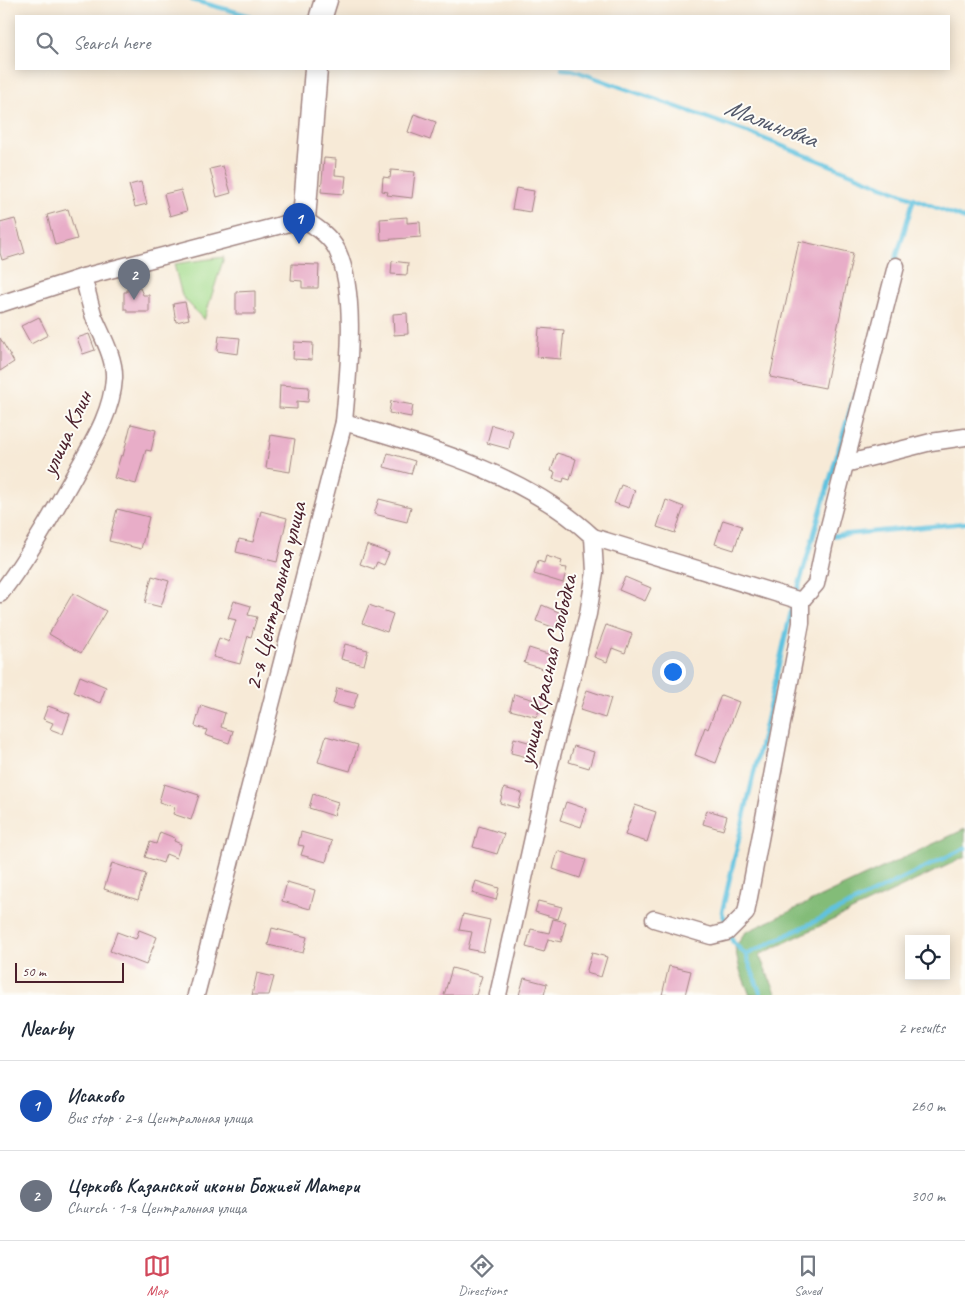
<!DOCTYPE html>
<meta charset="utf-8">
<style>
:root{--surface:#fff;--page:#f6f6f7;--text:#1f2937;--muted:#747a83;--line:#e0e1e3;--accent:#d1495b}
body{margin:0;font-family:Caveat,sans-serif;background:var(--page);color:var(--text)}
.controls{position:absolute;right:15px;bottom:15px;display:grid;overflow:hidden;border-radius:0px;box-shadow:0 2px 12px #0003}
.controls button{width:45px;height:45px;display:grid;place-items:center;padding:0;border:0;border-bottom:1px solid var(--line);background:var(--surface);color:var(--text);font:25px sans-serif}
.scale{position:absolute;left:15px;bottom:12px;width:109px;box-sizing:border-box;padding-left:5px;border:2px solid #4a1f2b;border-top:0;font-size:14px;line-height:18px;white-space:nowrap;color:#4a1f2b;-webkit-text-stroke:4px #fdfcf7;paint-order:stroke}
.you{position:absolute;left:672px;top:671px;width:18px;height:18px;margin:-12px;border:4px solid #fff;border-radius:50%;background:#1a73e8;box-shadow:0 0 0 8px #1a73e833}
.badge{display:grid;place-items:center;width:32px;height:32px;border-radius:50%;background:var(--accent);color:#fff;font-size:16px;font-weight:700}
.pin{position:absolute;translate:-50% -41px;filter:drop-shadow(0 1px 2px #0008)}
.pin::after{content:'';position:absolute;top:26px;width:18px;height:15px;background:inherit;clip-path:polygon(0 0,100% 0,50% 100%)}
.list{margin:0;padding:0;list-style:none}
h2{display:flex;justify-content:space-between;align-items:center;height:65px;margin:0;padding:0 20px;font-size:21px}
h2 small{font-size:16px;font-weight:400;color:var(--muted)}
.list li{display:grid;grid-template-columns:32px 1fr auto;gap:15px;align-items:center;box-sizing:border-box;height:90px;padding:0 20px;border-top:1px solid var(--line)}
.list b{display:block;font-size:19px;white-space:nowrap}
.list p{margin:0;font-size:16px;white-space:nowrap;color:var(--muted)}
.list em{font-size:16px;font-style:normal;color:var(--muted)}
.icon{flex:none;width:28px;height:28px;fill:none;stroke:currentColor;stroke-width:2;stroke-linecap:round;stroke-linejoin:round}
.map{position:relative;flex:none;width:965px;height:995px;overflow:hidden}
.search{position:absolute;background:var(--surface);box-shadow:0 2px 12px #0003;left:15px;right:15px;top:15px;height:55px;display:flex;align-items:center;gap:12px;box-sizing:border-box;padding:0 18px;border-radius:0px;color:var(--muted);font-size:19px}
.sheet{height:245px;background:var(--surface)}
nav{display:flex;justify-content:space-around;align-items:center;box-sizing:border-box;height:70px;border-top:1px solid var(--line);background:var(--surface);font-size:14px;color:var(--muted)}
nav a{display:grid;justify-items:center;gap:2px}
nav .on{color:var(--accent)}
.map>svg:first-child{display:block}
.green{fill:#a4dc8d;stroke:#777e5c}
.forest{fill:#83bc78;stroke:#666e52}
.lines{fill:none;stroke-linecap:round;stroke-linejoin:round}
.stream{stroke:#61c2df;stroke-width:4.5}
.building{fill:#e8adc8}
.street-casing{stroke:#a08481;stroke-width:19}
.secondary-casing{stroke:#a08481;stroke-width:25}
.street{stroke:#fff;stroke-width:16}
.secondary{stroke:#fff;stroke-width:22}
.labels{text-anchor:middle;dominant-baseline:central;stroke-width:4;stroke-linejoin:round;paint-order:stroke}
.street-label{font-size:24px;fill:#4a1f2b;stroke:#fdfcf7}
.water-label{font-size:25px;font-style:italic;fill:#52586a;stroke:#fdfcf7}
</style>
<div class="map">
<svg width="965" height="995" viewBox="0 0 965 995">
<rect width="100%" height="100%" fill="#fdfcf7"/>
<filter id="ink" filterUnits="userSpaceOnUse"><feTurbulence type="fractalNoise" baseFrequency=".02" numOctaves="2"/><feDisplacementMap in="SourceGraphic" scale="10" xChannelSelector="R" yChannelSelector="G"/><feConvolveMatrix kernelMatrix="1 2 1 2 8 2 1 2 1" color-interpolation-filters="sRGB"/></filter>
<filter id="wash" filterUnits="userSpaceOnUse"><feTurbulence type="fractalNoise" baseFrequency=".0096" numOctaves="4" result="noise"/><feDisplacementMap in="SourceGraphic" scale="20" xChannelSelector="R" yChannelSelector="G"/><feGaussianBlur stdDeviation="1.12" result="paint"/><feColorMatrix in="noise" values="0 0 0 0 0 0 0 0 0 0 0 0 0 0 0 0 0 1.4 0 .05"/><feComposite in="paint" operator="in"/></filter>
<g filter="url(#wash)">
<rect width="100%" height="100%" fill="#f7ead7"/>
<path class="green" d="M224,257L204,320L182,296L174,264Z"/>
<path class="forest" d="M965,829V857L759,955L777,995H750L740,971L735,947L746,932Z"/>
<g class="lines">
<g class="stream">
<path d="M192,0L251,16"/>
<path d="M562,69L573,70L747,132L965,219"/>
<path d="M895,262L914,198"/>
<path d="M829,536L965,523"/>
<path d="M728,928L722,912L790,616L855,393"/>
<path d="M730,935L733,942L746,955L761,995"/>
<path d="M746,955L965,848"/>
</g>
</g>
<g id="blocks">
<g class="building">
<path d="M414,114L436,122L430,140L408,132Z"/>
<path d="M324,158L336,159L335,175L346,176L344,194L321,192Z"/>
<path d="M223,166L231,193L217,197L210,169Z"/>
<path d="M391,170L415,172L412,198L387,195L388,192L382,191L383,177L390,178Z"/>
<path d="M141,182L147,204L135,207L129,185Z"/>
<path d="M516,188L534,191L530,212L512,209Z"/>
<path d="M181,190L187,211L170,216L164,194Z"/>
<path d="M68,209L77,239L55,245L47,215Z"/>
<path d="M407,217V223L420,222L421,237L381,240L380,219Z"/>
<path d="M15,219L25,253L2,260L0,253V223Z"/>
<path d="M799,241L853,253L825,388L770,377Z"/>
<path d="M392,261L408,263L407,275L391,274Z"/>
<path d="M292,264L319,265L318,288H302V281L291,280Z"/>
<path d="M140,288L143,295H149V312H127V309H124V292H127V289Z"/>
<path d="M255,291V314H236V292Z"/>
<path d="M185,302L189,319L176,322L173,304Z"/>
<path d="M407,313L408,334L394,335L393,314Z"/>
<path d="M39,317L48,335L31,344L21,326Z"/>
<path d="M539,328L564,330L561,359L537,357Z"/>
<path d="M89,334L95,350L83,354L77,338Z"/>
<path d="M219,336L240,338L238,354L217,351Z"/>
<path d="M0,338L14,362L0,371Z"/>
<path d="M294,342L313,343L312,360L293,359Z"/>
<path d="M280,385L309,387L308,402L297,401V409L279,408Z"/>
<path d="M391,401L413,405L411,417L389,413Z"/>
<path d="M131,424L156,430L151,451L146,450L136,484L114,478L121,455L123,456Z"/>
<path d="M492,425L513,431L509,449L487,443Z"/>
<path d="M271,435L295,439L290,472L266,468Z"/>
<path d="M388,453L415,461L411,474L384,467Z"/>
<path d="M557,453L576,459L570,480L564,478L563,482L553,479L555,472L551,471Z"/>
<path d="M621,485L635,490L629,508L614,503Z"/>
<path d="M379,499L411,507L407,522L374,514Z"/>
<path d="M666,500L684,507L675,533L657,527Z"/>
<path d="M117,509L149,517L141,549L109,541Z"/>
<path d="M261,511L287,518L277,562L236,552L239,539L253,542Z"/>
<path d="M723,520L742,526L734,550L715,544Z"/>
<path d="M367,545L389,553L384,565L377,562L374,569L360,564Z"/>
<path d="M546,556L562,561L560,567L567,568L563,583L534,574L538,561L544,563Z"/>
<path d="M152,576L169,581L161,607L145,603Z"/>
<path d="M625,577L651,588L645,601L619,590Z"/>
<path d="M73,593L106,611L81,653L49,634Z"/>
<path d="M234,601L251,606L248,615L257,617L251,637L248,636L240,664L213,657L219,638L229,642L236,620L228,618Z"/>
<path d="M369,605L393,614L387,632L362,623Z"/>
<path d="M542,605L561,613L555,628L536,621Z"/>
<path d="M606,625L632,634L625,653L612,648L607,662L594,657Z"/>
<path d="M345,644L368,650L364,665L341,659Z"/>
<path d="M529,648L554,656L550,671L524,663Z"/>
<path d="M80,676L106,687L100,703L74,692Z"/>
<path d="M337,688L358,693L353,709L333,704Z"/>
<path d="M587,690L611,698L605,718L580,710Z"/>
<path d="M514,694L541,702L537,717L510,710Z"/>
<path d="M721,695L739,702L716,763L695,755L705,727L708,729Z"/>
<path d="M201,705L225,713L221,727L233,731L229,743L205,735L207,730L195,726Z"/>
<path d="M48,706L70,714L63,734L50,729L53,723L43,719Z"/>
<path d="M326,736L358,745L350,771L318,762Z"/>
<path d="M514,738L535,744L531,758L511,753Z"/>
<path d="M574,746L594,752L589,768L569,762Z"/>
<path d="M164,784L199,795L191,820L173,814L175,807L159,802Z"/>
<path d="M504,788L522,793L518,808L500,803Z"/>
<path d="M313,794L338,802L334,816L309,808Z"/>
<path d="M566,802L587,809L581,827L560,820Z"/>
<path d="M635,805L656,812L647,842L625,835Z"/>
<path d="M707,810L727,816L723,830L703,824Z"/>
<path d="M479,826L504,834L497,854L473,847Z"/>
<path d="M160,832L175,838L174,841L181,844L176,858L166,854L163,863L145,857L150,842L156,844Z"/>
<path d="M301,832L332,841L326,862L301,855L304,846L298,845Z"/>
<path d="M558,851L586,860L580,878L553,869Z"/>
<path d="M112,863L146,874L138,900L104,889Z"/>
<path d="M476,881L499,888L496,900L472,893Z"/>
<path d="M287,882L315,890L310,909L282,901Z"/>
<path d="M538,901L562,907L558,919L535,912Z"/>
<path d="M463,914L490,920L483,952L468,949L472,932L459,930Z"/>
<path d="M553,919L566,922L561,942L548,939L544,952L526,947L531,929L549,933Z"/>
<path d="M272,928L307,937L303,953L268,945Z"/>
<path d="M139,930L157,937L146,965L110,951L117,932L136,939Z"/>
<path d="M592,953L607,957L601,977L586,973Z"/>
<path d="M669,966L691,971L685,995H662Z"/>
<path d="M452,968L482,976L476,995H444Z"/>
<path d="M257,973L274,977L269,995H252Z"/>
<path d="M524,978L547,984L544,995H519Z"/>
</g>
</g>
</g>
<g filter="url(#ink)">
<use href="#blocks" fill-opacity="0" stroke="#a08481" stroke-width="1"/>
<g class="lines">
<g class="street-casing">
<g id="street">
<path d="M0,304L83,277L304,219C316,227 330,236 337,250C358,295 348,373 344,422L196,995"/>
<path d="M344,422C430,448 526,474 593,537L595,572L588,614L547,775L498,995"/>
<path d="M845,464L931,442L965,437"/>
<path d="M593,537L801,601V623L746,913L727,932L711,936L654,919"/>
<path d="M0,594C28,557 51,517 74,476C91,445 112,414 114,378C115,358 102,336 94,317C90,305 87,290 83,277"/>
<path d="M801,601L816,584L824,546L896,266"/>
</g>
</g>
<g class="secondary-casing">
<g id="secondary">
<path d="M321,16L326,0"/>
<path d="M304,219L316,69"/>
</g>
</g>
<use href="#street" class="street"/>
<use href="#secondary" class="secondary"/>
</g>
</g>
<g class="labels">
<g class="street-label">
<text transform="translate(66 433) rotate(-65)">улица Клин</text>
<text transform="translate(275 596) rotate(-76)">2-я Центральная улица</text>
<text transform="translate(547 670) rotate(-77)">улица Красная Слободка</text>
</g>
<g class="water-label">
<text transform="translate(771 123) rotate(21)">Малиновка</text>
</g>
</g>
</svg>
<div class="controls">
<button><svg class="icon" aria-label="locate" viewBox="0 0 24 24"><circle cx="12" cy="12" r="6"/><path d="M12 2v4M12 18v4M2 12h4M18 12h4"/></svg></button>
</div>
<div class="scale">50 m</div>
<div class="you"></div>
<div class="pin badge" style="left:299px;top:244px;background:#1a4fb4">1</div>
<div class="pin badge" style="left:134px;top:300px;background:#6b7280">2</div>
<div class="search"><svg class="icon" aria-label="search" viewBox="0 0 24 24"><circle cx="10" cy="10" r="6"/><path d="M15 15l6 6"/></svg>Search here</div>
</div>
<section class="sheet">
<h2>Nearby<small>2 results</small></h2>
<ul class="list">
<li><span class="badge" style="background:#1a4fb4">1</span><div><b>Исаково</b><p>Bus stop · 2-я Центральная улица</p></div><em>260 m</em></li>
<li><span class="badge" style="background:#6b7280">2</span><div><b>Церковь Казанской иконы Божией Матери</b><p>Church · 1-я Центральная улица</p></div><em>300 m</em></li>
</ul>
</section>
<nav>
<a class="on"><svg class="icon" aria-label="map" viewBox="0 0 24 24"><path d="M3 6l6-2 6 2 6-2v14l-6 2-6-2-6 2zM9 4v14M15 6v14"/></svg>Map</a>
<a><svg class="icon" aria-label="directions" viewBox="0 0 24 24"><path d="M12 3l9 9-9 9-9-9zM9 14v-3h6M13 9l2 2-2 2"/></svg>Directions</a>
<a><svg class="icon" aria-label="saved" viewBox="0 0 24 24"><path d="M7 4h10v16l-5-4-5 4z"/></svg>Saved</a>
</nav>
